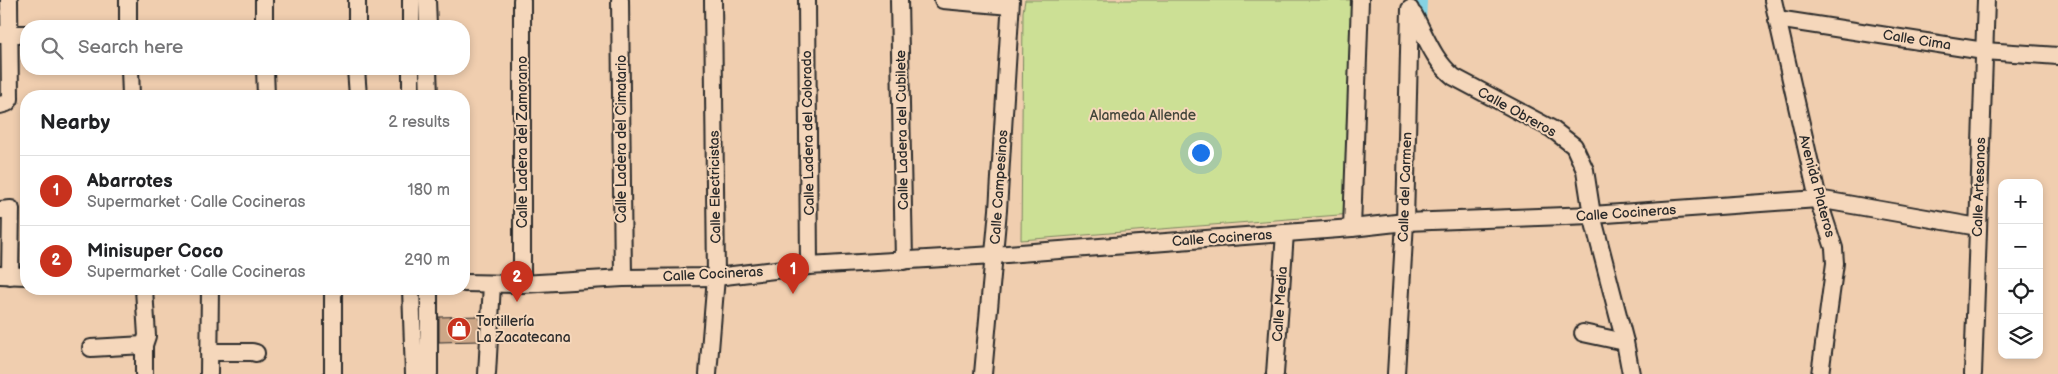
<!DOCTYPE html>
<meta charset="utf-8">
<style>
:root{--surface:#fff;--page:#f2f2f2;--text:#202124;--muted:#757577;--line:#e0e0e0;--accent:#c8321e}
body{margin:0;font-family:"Balsamiq Sans",sans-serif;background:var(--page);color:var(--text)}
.controls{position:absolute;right:15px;bottom:15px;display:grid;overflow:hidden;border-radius:10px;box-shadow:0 2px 8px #0003}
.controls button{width:45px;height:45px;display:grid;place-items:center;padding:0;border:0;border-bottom:1px solid var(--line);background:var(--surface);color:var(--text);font:25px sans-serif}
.you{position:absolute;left:1200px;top:152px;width:18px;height:18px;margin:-12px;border:4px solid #fff;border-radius:50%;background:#1a73e8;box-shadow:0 0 0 8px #1a73e833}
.badge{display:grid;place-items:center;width:32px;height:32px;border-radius:50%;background:var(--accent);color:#fff;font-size:16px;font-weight:700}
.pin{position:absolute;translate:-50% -41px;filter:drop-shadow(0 1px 2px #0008)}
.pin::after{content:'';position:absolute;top:26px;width:18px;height:15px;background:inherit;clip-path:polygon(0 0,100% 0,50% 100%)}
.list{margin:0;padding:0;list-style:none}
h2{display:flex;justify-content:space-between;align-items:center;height:65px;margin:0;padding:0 20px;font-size:21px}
h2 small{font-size:16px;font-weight:400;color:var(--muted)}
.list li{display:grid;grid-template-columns:32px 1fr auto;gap:15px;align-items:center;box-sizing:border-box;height:70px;padding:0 20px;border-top:1px solid var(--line)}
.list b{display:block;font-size:19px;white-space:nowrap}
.list p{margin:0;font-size:16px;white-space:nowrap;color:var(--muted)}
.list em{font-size:16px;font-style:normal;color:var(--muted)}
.icon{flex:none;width:28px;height:28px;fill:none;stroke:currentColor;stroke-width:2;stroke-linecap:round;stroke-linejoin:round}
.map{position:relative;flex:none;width:2058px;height:374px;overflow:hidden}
.search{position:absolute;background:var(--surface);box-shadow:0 2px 8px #0003;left:20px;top:20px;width:450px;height:55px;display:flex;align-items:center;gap:12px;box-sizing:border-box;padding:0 18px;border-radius:20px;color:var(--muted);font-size:19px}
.panel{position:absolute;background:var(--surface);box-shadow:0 2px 8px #0003;left:20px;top:90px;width:450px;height:205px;border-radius:20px}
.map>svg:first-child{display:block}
.green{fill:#cce095;stroke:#7c8660}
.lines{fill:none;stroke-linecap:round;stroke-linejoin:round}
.canal{stroke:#85d2e3;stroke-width:16}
.building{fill:#cda787;stroke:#2b2b2b}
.minor-casing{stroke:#2b2b2b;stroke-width:20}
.minor{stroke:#f5d7bb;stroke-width:16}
.labels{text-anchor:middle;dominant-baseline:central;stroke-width:4;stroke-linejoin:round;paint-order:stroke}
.street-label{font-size:14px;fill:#2b2b2b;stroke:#f5d7bb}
.park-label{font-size:14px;fill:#43463b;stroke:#f5d7bb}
.poi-label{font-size:14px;fill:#2b2b2b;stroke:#f5d7bb;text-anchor:start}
</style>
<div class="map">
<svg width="2058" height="374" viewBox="0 0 2058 374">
<rect width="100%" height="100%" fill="#f0ceaf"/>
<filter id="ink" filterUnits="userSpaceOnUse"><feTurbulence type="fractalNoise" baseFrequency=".02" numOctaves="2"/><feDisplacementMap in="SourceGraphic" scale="10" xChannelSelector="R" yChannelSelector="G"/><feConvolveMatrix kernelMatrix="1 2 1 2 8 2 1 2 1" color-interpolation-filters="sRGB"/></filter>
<g filter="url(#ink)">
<path class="green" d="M1025,0H1360L1352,214L1021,240L1023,12Z"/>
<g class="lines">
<path class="canal" d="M1419,0L1418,26L1420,30"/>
</g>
<path class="building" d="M480,316L479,341L439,342V317Z"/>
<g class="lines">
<g class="minor-casing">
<g id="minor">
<path d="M128,0V26"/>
<path d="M264,0V26"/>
<path d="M411,0V26"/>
<path d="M427,0L428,26"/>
<path d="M522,0V284"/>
<path d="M620,0L623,278"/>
<path d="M807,0L809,266"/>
<path d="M899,0L904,261"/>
<path d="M943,0L1010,6"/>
<path d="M1773,0L1818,199L1834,248L1835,263L1820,374"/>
<path d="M1410,11L1414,15C1426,37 1434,61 1454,77L1552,129L1574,146L1585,170L1592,215L1625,342L1631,374"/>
<path d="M1777,19L1984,51L2058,56"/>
<path d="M357,26V0"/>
<path d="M0,34H26"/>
<path d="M130,69L131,96"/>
<path d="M265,69L266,96"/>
<path d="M356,69L358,96"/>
<path d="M411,69V96"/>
<path d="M428,69L429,96"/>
<path d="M0,105L7,103L10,99L9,0"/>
<path d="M0,210L11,209L10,276"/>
<path d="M1352,228L1360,0"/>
<path d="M0,275L26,276"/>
<path d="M464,283L522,284L623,278L716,277L809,266L994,255L1352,228L1405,222L1592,215L1818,199L1978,227"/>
<path d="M333,289V374"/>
<path d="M411,289L414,374"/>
<path d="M429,289V374"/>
<path d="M1583,333L1625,342"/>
<path d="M91,348L144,345"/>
<path d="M209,352H252L256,353"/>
<path d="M144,374V345L147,336L144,289"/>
<path d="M209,374L210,289"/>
<path d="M487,374L492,284"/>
<path d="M708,374L716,277L713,0"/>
<path d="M983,374L998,210L1011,0"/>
<path d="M1275,374L1285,233"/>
<path d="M1396,374L1405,222L1410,9"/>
<path d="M1973,374L1986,0"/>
</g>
</g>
<use href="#minor" class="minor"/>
</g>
</g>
<defs>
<g id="shop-disc" transform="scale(1.25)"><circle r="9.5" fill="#c8321e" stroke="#f5d7bb"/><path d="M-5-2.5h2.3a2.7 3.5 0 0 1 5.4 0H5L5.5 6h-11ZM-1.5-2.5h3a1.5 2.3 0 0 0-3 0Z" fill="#fff"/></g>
</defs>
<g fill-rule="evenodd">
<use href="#shop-disc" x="459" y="329"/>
</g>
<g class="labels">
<g class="street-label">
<text transform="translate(1917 40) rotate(9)">Calle Cima</text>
<text transform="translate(1517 112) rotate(29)">Calle Obreros</text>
<text transform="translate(902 130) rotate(-91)">Calle Ladera del Cubilete</text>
<text transform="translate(808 133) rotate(-91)">Calle Ladera del Colorado</text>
<text transform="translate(621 139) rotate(-90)">Calle Ladera del Cimatario</text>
<text transform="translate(522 142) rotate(-90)">Calle Ladera del Zamorano</text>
<text transform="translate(1817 186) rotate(75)">Avenida Plateros</text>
<text transform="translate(715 187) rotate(-91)">Calle Electricistas</text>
<text transform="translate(999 187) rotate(-86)">Calle Campesinos</text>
<text transform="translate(1405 187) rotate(-88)">Calle del Carmen</text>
<text transform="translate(1979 187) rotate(-88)">Calle Artesanos</text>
<text transform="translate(1626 213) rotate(-4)">Calle Cocineras</text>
<text transform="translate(1222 238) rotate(-4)">Calle Cocineras</text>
<text transform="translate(713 274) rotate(-3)">Calle Cocineras</text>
<text transform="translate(1280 304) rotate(-86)">Calle Media</text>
</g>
<g class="park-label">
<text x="1143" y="115">Alameda Allende</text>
</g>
<g class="poi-label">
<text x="476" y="321">Tortillería<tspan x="476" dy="16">La Zacatecana</tspan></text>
</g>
</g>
</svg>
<div class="controls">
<button>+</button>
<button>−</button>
<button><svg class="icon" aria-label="locate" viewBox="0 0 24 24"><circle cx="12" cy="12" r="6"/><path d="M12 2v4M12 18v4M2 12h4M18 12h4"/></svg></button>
<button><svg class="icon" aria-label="layers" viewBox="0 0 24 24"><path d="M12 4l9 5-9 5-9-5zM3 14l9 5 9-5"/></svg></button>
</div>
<div class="you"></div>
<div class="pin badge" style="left:793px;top:294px">1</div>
<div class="pin badge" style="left:517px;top:302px">2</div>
<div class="search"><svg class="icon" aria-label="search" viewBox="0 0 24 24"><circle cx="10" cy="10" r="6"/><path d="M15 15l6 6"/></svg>Search here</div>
<section class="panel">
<h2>Nearby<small>2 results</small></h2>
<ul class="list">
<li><span class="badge">1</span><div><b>Abarrotes</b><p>Supermarket · Calle Cocineras</p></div><em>180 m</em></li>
<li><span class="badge">2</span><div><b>Minisuper Coco</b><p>Supermarket · Calle Cocineras</p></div><em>290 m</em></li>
</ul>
</section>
</div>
